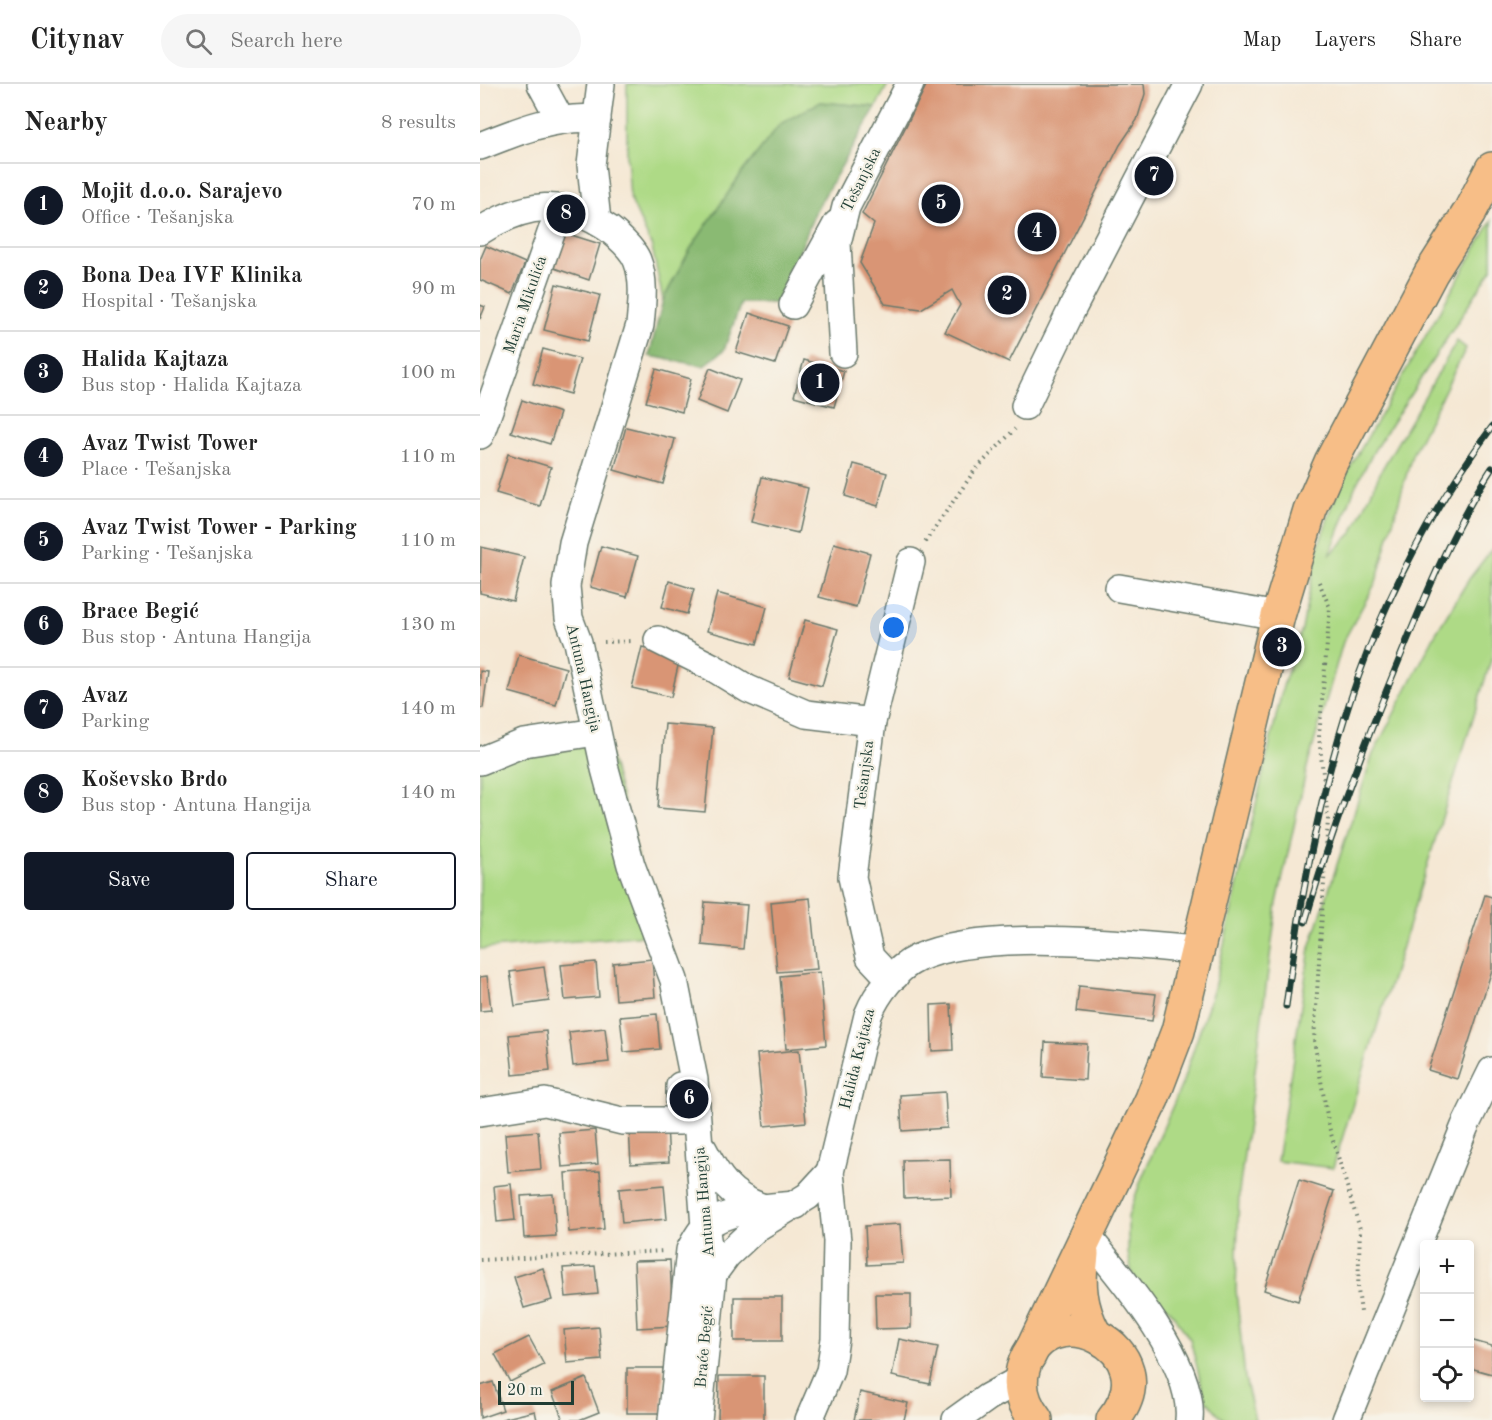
<!DOCTYPE html>
<meta charset="utf-8">
<style>
:root{--surface:#fff;--page:#f6f6f6;--text:#222;--muted:#767676;--line:#e0e0e0;--accent:#111827}
body{margin:0;font-family:"Old Standard TT",serif;background:var(--page);color:var(--text)}
.controls{position:absolute;right:18px;bottom:18px;display:grid;overflow:hidden;border-radius:6px;box-shadow:0 3px 9px #0003}
.controls button{width:54px;height:54px;display:grid;place-items:center;padding:0;border:0;border-bottom:2px solid var(--line);background:var(--surface);color:var(--text);font:30px sans-serif}
.scale{position:absolute;left:18px;bottom:15px;width:76px;box-sizing:border-box;padding-left:6px;border:3px solid #1f3d34;border-top:0;font-size:16px;line-height:21px;white-space:nowrap;color:#1f3d34;-webkit-text-stroke:4px #f7f3e8;paint-order:stroke}
.you{position:absolute;left:414px;top:544px;width:21px;height:21px;margin:-15px;border:4px solid #fff;border-radius:50%;background:#1a73e8;box-shadow:0 0 0 9px #1a73e833}
.badge{display:grid;place-items:center;width:39px;height:39px;border-radius:50%;background:var(--accent);color:#fff;font-size:20px;font-weight:700}
.pin{position:absolute;translate:-50% -50%;border:3px solid #fff;box-shadow:0 2px 6px #0006}
.list{margin:0;padding:0;list-style:none}
h2{display:flex;justify-content:space-between;align-items:center;height:78px;margin:0;padding:0 24px;font-size:26px}
h2 small{font-size:20px;font-weight:400;color:var(--muted)}
.list li{display:grid;grid-template-columns:39px 1fr auto;gap:18px;align-items:center;box-sizing:border-box;height:84px;padding:0 24px;border-top:2px solid var(--line)}
.list b{display:block;font-size:22px;white-space:nowrap}
.list p{margin:0;font-size:20px;white-space:nowrap;color:var(--muted)}
.list em{font-size:20px;font-style:normal;color:var(--muted)}
.actions{display:flex;gap:12px;padding:18px 24px}
.actions a{flex:1;padding:14px 0;border:2px solid var(--accent);border-radius:6px;text-align:center;font-size:21px;color:var(--accent)}
.actions .main{background:var(--accent);color:#fff}
.icon{flex:none;width:33px;height:33px;fill:none;stroke:currentColor;stroke-width:2;stroke-linecap:round;stroke-linejoin:round}
.map{position:relative;flex:none;width:1012px;height:1336px;overflow:hidden}
header{display:flex;align-items:center;gap:36px;box-sizing:border-box;height:84px;padding:0 30px;background:var(--surface);border-bottom:2px solid var(--line)}
header strong{font-size:28px}
nav{display:flex;gap:33px;margin-inline-start:auto;font-size:21px}
.search{width:420px;height:54px;background:var(--page);display:flex;align-items:center;gap:15px;box-sizing:border-box;padding:0 21px;border-radius:33px;color:var(--muted);font-size:22px}
main{display:flex}
aside{flex:1;background:var(--surface)}
.map>svg:first-child{display:block}
.green{fill:#aeda86;stroke:#668c5d;stroke-width:1.5}
.forest{fill:#8aba73;stroke:#547c54;stroke-width:1.5}
.building{fill:#d99574}
.lines{fill:none;stroke-linecap:round;stroke-linejoin:round}
.minor-casing{stroke:#6a796c;stroke-width:30}
.major-casing{stroke:#6a796c;stroke-width:36}
.path{stroke:#6a796c;stroke-width:4;stroke-dasharray:1.5 4.5;stroke-linecap:butt}
.minor{stroke:#fff;stroke-width:27}
.major{stroke:#f7be87;stroke-width:33}
.rail-casing{stroke:#1f3d34;stroke-width:7}
.rail{stroke:#f7f3e8;stroke-width:4.5;stroke-dasharray:14;stroke-linecap:butt}
.labels{text-anchor:middle;dominant-baseline:central;stroke-width:4.5;stroke-linejoin:round;paint-order:stroke}
.street-label{font-size:16px;fill:#1f3d34;stroke:#f7f3e8}
</style>
<header>
<strong>Citynav</strong>
<div class="search"><svg class="icon" aria-label="search" viewBox="0 0 24 24"><circle cx="10" cy="10" r="6"/><path d="M15 15l6 6"/></svg>Search here</div>
<nav><a>Map</a><a>Layers</a><a>Share</a></nav>
</header>
<main>
<aside>
<h2>Nearby<small>8 results</small></h2>
<ul class="list">
<li><span class="badge">1</span><div><b>Mojit d.o.o. Sarajevo</b><p>Office · Tešanjska</p></div><em>70 m</em></li>
<li><span class="badge">2</span><div><b>Bona Dea IVF Klinika</b><p>Hospital · Tešanjska</p></div><em>90 m</em></li>
<li><span class="badge">3</span><div><b>Halida Kajtaza</b><p>Bus stop · Halida Kajtaza</p></div><em>100 m</em></li>
<li><span class="badge">4</span><div><b>Avaz Twist Tower</b><p>Place · Tešanjska</p></div><em>110 m</em></li>
<li><span class="badge">5</span><div><b>Avaz Twist Tower - Parking</b><p>Parking · Tešanjska</p></div><em>110 m</em></li>
<li><span class="badge">6</span><div><b>Brace Begić</b><p>Bus stop · Antuna Hangija</p></div><em>130 m</em></li>
<li><span class="badge">7</span><div><b>Avaz</b><p>Parking</p></div><em>140 m</em></li>
<li><span class="badge">8</span><div><b>Koševsko Brdo</b><p>Bus stop · Antuna Hangija</p></div><em>140 m</em></li>
</ul>
<div class="actions"><a class="main">Save</a><a>Share</a></div>
</aside>
<div class="map">
<svg width="1012" height="1336" viewBox="0 0 1012 1336">
<rect width="100%" height="100%" fill="#f7f3e8"/>
<filter id="ink" filterUnits="userSpaceOnUse"><feTurbulence type="fractalNoise" baseFrequency=".0167" numOctaves="2"/><feDisplacementMap in="SourceGraphic" scale="12" xChannelSelector="R" yChannelSelector="G"/><feConvolveMatrix kernelMatrix="1 2 1 2 8 2 1 2 1" color-interpolation-filters="sRGB"/></filter>
<filter id="wash" filterUnits="userSpaceOnUse"><feTurbulence type="fractalNoise" baseFrequency=".008" numOctaves="4" result="noise"/><feDisplacementMap in="SourceGraphic" scale="24" xChannelSelector="R" yChannelSelector="G"/><feGaussianBlur stdDeviation="1.35" result="paint"/><feColorMatrix in="noise" values="0 0 0 0 0 0 0 0 0 0 0 0 0 0 0 0 0 1.4 0 .05"/><feComposite in="paint" operator="in"/></filter>
<g filter="url(#wash)">
<rect width="100%" height="100%" fill="#f5e8d4"/>
<g class="green">
<path d="M147,0H408L396,23L340,18L211,164L183,216L172,163L150,114L147,72Z"/>
<path d="M1012,136V185L895,365L875,403L850,471L873,448L902,385L977,257L986,264L932,371L896,498L863,558L827,683L797,819L759,1108L756,1206L765,1294L775,1336H744L725,1315L710,1255L690,1226L662,1203L652,1190L648,1169V1133L661,1096L702,1000L734,904L803,602L822,545L839,460L859,403Z"/>
<path d="M1012,465V573L853,1084L797,1077L830,864L893,670L956,549L989,495Z"/>
<path d="M124,650L179,850L0,865V680Z"/>
</g>
<path class="forest" d="M340,18L396,23L336,126L299,219H261L244,266L224,282L169,272L183,216L211,164L263,87L300,40Z"/>
<g id="blocks">
<g class="building">
<path d="M447,0H664L665,10L657,36L640,61L529,278L465,248L480,221L472,206L441,225L405,220L380,179L394,140L382,130Z"/>
<path d="M85,149L120,160L109,196L74,184Z"/>
<path d="M6,162L45,179L32,210L0,196V176Z"/>
<path d="M76,200L120,211L108,257L64,246Z"/>
<path d="M0,221L5,223L0,235Z"/>
<path d="M269,229L308,242L295,280L256,268Z"/>
<path d="M63,265L100,275L90,310L53,300Z"/>
<path d="M324,276L364,287L354,323L314,312Z"/>
<path d="M230,284L260,296L247,329L217,317Z"/>
<path d="M176,285L211,295L202,328L166,318Z"/>
<path d="M42,316L80,329L70,360L31,348Z"/>
<path d="M146,343L195,355L183,400L134,386Z"/>
<path d="M28,370L71,383L60,422L16,409Z"/>
<path d="M374,380L407,389L398,422L365,412Z"/>
<path d="M282,393L328,404L318,449L271,438Z"/>
<path d="M354,459L390,469L376,523L339,513Z"/>
<path d="M121,462L158,472L147,513L110,503Z"/>
<path d="M1,463L44,473L33,517L0,509Z"/>
<path d="M189,497L214,505L207,530L182,523Z"/>
<path d="M237,509L287,523L277,560L227,547Z"/>
<path d="M325,536L358,545L342,602L309,593Z"/>
<path d="M162,563L200,573L191,613L152,604Z"/>
<path d="M39,571L86,584L76,621L29,608Z"/>
<path d="M0,587L8,588L3,624H0Z"/>
<path d="M185,640L233,644L225,728L178,724Z"/>
<path d="M1005,811L1012,813V886L977,995L948,986Z"/>
<path d="M330,814L337,885L297,888L291,818Z"/>
<path d="M225,818L267,821L263,865L222,861Z"/>
<path d="M172,875L175,913L136,916L133,879Z"/>
<path d="M116,878L119,913L85,916L81,881Z"/>
<path d="M64,883L69,917L35,922L30,888Z"/>
<path d="M340,888L346,961L306,965L300,892Z"/>
<path d="M7,892L11,926L0,927V893Z"/>
<path d="M599,902L676,910L672,937L596,928Z"/>
<path d="M471,920L473,966L452,967L451,921Z"/>
<path d="M177,930L180,965L144,968L140,933Z"/>
<path d="M125,944L129,978L93,982L89,948Z"/>
<path d="M66,947L70,987L33,991L29,951Z"/>
<path d="M565,958L607,960L605,996L563,993Z"/>
<path d="M319,966L326,1038L284,1042L277,970Z"/>
<path d="M465,1008L467,1044L422,1047L420,1011Z"/>
<path d="M187,1041L189,1078L151,1080L149,1044Z"/>
<path d="M115,1046L118,1080L82,1083L79,1049Z"/>
<path d="M58,1047L61,1085L28,1088L25,1050Z"/>
<path d="M470,1075L471,1112L424,1114L423,1076Z"/>
<path d="M120,1087L124,1145L89,1148L85,1089Z"/>
<path d="M819,1096L854,1107L818,1217L784,1206Z"/>
<path d="M31,1100L35,1136L17,1138L14,1102Z"/>
<path d="M184,1101L187,1135L142,1139L139,1105Z"/>
<path d="M73,1110L76,1152L44,1154L41,1112Z"/>
<path d="M420,1140L423,1179L387,1181L385,1142Z"/>
<path d="M190,1176L193,1242L157,1244L154,1177Z"/>
<path d="M115,1182L118,1210L86,1213L83,1184Z"/>
<path d="M63,1184L72,1216L44,1224L34,1193Z"/>
<path d="M395,1210H431V1244L396,1245Z"/>
<rect x="254" y="1213" width="48" height="44"/>
<path d="M119,1243L122,1276L87,1279L84,1246Z"/>
<path d="M49,1253L64,1281L30,1298L15,1270Z"/>
<path d="M419,1255L458,1263L450,1300L412,1292Z"/>
<path d="M990,1256L1012,1262V1290L990,1284Z"/>
<rect x="147" y="1284" width="36" height="45"/>
<path d="M239,1292H284V1336H238Z"/>
<path d="M106,1294L119,1328L99,1336H83L72,1308Z"/>
<path d="M13,1298L23,1326L0,1334V1302Z"/>
<path d="M380,1308L428,1319L424,1336H374Z"/>
<path d="M55,1327L57,1336H22V1335Z"/>
</g>
</g>
</g>
<g filter="url(#ink)">
<use href="#blocks" fill-opacity="0" stroke="#6a796c" stroke-width="1.5"/>
<g class="lines">
<g class="minor-casing">
<g id="minor">
<path d="M61,0L80,35"/>
<path d="M0,62C38,47 76,31 117,35"/>
<path d="M117,137L111,81L121,0"/>
<path d="M0,147C46,118 84,114 129,145C139,153 152,164 157,176C165,196 162,220 160,241L93,459L86,502L89,534L98,558L125,685L151,781L194,896L214,996L225,1143L233,1190L218,1336"/>
<path d="M313,221L357,140"/>
<path d="M363,269L357,159L366,123L430,0"/>
<path d="M545,322L592,225L709,0"/>
<path d="M0,351L80,124"/>
<path d="M639,504L798,532"/>
<path d="M178,556L232,583L268,605L326,630L392,638"/>
<path d="M0,677L44,659L116,648"/>
<path d="M415,892L404,888L390,873L372,793L392,638L431,478"/>
<path d="M0,1028L65,1018L142,1037H200V1002"/>
<path d="M223,1065C238,1094 250,1112 281,1123"/>
<path d="M606,1151C642,1194 715,1279 709,1336"/>
<path d="M233,1190L247,1171L276,1144L328,1112L350,1088"/>
<path d="M192,1336L210,1166C214,1159 219,1148 225,1143C246,1125 290,1123 316,1121"/>
<path d="M329,1336L350,1287L355,1255L357,1157L350,1088L388,931C397,909 416,884 438,874C504,844 643,860 717,866"/>
<path d="M476,1336L508,1313L541,1295"/>
<path d="M866,1336L985,1042L1012,987"/>
</g>
</g>
<g class="major-casing">
<g id="major">
<path d="M602,1170C598,1200 600,1223 614,1249"/>
<path d="M549,1272L672,1015L698,947L798,532L830,426L851,378L951,189L989,129L1012,85"/>
<path d="M556,1336C544,1321 538,1304 543,1285C565,1204 692,1264 633,1336"/>
</g>
</g>
<g class="path">
<path d="M445,458L495,386L535,345"/>
<path d="M839,498L850,524L839,653L848,735L834,956L849,1043L880,1145L878,1206L881,1228"/>
<path d="M124,558L153,557"/>
<path d="M0,1176L185,1167"/>
</g>
<use href="#minor" class="minor"/>
<use href="#major" class="major"/>
<g class="rail-casing">
<g id="rail">
<path d="M825,838C851,748 883,663 919,576C946,510 973,444 1012,384"/>
<path d="M806,922C836,702 877,525 1012,343"/>
</g>
</g>
<use href="#rail" class="rail"/>
</g>
</g>
<g class="labels">
<g class="street-label">
<text transform="translate(382 96) rotate(-64)">Tešanjska</text>
<text transform="translate(46 221) rotate(-71)">Maria Mikulića</text>
<text transform="translate(103 594) rotate(77)">Antuna Hangija</text>
<text transform="translate(385 691) rotate(-83)">Tešanjska</text>
<text transform="translate(378 975) rotate(-76)">Halida Kajtaza</text>
<text transform="translate(225 1118) rotate(-95)">Antuna Hangija</text>
<text transform="translate(225 1263) rotate(-85)">Braće Begić</text>
</g>
</g>
</svg>
<div class="controls">
<button>+</button>
<button>−</button>
<button><svg class="icon" aria-label="locate" viewBox="0 0 24 24"><circle cx="12" cy="12" r="6"/><path d="M12 2v4M12 18v4M2 12h4M18 12h4"/></svg></button>
</div>
<div class="scale">20 m</div>
<div class="you"></div>
<div class="pin badge" style="left:340px;top:299px">1</div>
<div class="pin badge" style="left:527px;top:211px">2</div>
<div class="pin badge" style="left:802px;top:563px">3</div>
<div class="pin badge" style="left:557px;top:148px">4</div>
<div class="pin badge" style="left:461px;top:120px">5</div>
<div class="pin badge" style="left:209px;top:1015px">6</div>
<div class="pin badge" style="left:674px;top:92px">7</div>
<div class="pin badge" style="left:86px;top:130px">8</div>
</div>
</main>
